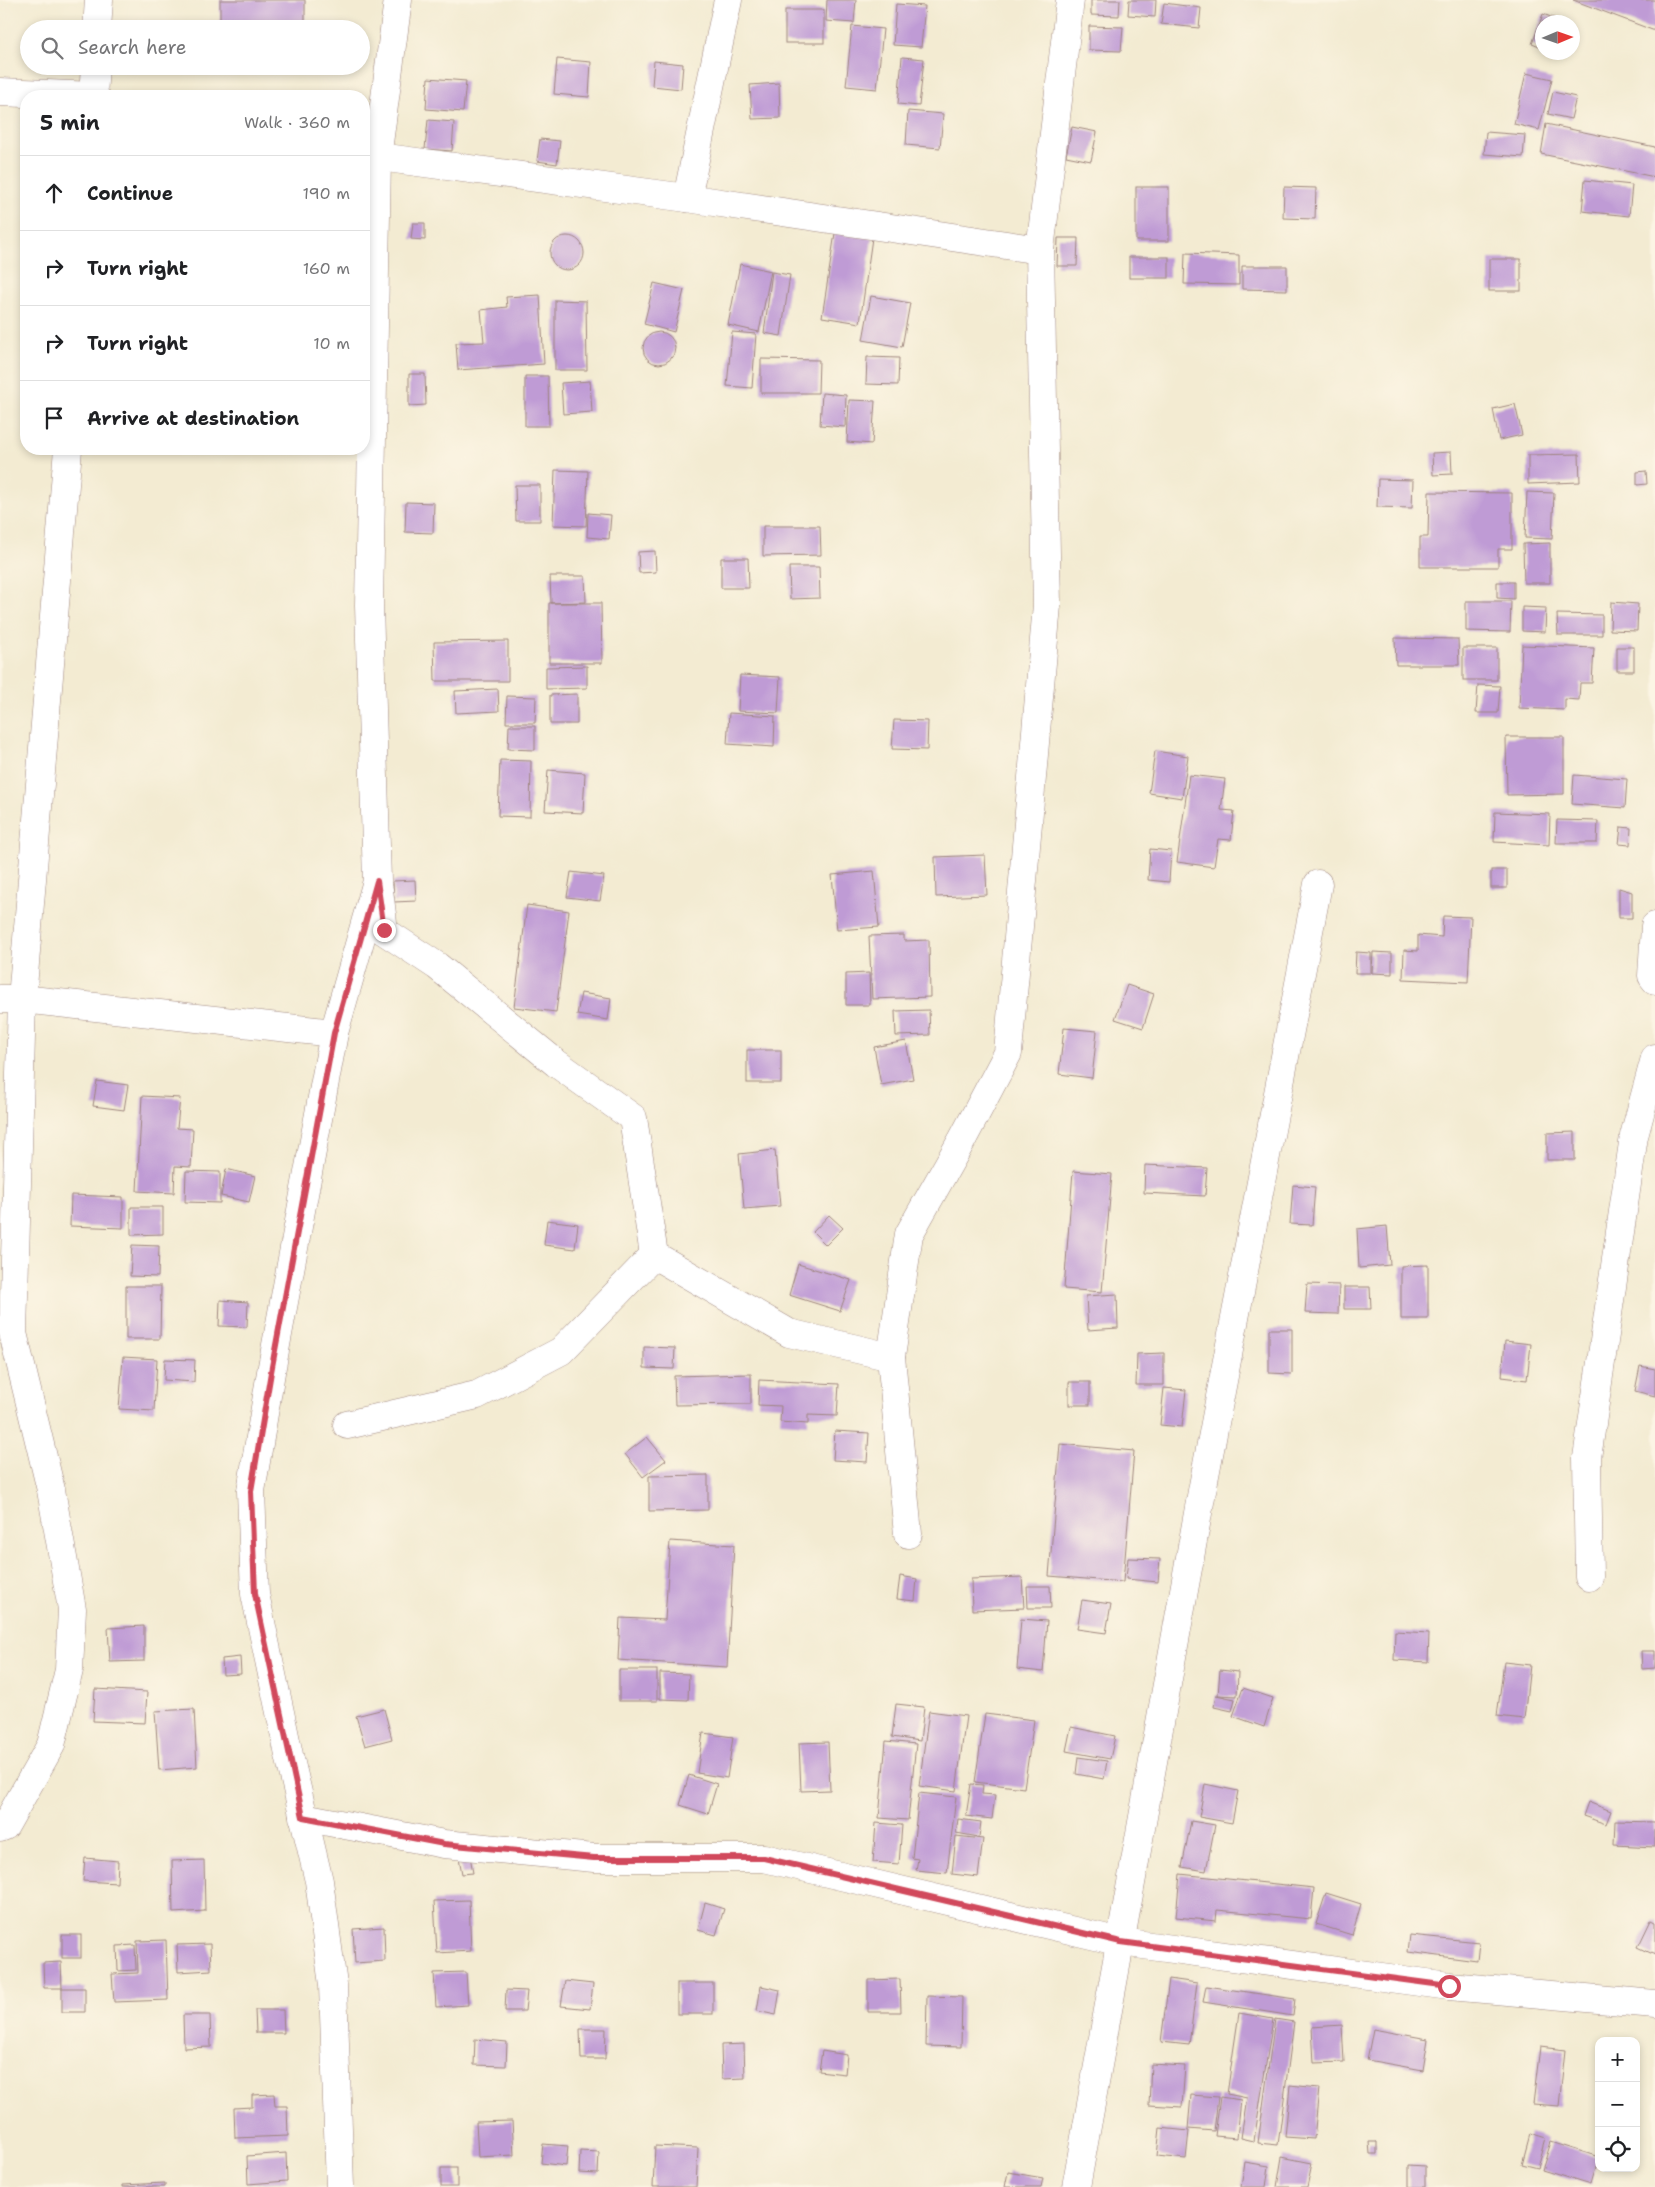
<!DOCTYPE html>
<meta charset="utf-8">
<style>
:root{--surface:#fff;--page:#f2f2f2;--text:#202124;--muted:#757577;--line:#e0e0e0}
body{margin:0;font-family:"Shantell Sans",sans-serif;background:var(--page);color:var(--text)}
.controls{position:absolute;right:15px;bottom:15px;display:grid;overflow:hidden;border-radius:10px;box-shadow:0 2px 8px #0003}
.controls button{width:45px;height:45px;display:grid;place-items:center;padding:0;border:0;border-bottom:1px solid var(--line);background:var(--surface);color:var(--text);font:25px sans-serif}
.compass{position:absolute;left:1535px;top:15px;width:45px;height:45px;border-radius:50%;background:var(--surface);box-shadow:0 2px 8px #0003;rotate:88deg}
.stop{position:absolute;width:15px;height:15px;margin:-11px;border:4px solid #d1495b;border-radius:50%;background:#fff}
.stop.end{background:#d1495b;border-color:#fff;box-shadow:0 1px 5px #0008}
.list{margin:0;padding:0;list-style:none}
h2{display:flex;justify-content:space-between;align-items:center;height:65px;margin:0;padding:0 20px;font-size:21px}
h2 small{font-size:16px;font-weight:400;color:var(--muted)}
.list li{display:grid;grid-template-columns:32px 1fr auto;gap:15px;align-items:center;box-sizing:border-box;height:75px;padding:0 20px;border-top:1px solid var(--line)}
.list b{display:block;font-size:19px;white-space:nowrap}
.list em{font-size:16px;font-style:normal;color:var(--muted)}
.icon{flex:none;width:28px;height:28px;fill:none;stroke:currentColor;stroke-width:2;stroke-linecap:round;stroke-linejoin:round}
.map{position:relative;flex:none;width:1655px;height:2187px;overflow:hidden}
.search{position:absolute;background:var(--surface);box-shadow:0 2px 8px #0003;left:20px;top:20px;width:350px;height:55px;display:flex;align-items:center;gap:12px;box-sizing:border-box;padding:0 18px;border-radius:28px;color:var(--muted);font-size:19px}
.panel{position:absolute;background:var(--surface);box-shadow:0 2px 8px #0003;left:20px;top:90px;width:350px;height:365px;border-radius:20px}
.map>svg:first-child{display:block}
.building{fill:#bf9bd5}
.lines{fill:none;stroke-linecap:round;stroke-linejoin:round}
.minor-casing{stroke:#9e857e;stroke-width:29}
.minor{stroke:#fff;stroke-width:28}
.route{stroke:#d1495b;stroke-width:6}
</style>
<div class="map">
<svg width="1655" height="2187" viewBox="0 0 1655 2187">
<rect width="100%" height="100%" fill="#fcf5e5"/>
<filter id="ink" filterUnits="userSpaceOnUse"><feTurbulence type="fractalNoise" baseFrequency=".02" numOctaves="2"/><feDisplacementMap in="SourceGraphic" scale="10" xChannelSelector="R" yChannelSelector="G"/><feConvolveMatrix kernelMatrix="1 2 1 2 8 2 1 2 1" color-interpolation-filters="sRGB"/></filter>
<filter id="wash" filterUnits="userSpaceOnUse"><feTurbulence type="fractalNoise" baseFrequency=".0096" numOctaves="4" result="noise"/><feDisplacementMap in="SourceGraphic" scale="20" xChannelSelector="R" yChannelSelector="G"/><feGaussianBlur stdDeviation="1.12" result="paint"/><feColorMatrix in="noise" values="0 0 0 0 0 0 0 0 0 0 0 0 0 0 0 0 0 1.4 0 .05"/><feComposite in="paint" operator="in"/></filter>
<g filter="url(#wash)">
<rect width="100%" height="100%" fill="#f3ebd2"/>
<g id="blocks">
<g class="building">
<path d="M220,0H305V26H288L289,29L220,27Z"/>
<path d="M827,0H856L854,23L826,21Z"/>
<path d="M1091,0H1120L1119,16L1091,15Z"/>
<path d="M1129,0H1156L1155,17L1128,15Z"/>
<path d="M1573,0H1655V31Z"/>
<path d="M1164,3L1201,8L1199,28L1161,24Z"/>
<path d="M896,4L925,6L921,47L893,45Z"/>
<rect x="785" y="10" width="39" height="33"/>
<path d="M1543,14L1564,22H1542V48L1532,44Z"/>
<path d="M852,26L883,29L877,89L846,86Z"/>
<path d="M1089,26L1123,27L1121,51L1089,50Z"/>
<path d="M902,57L924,59L919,106L898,104Z"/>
<path d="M557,59L591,62L589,97L554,94Z"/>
<path d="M654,61L683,64L681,89L652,86Z"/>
<path d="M1526,73L1552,79L1539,130L1514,124Z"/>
<path d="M428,78L466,81L463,112L426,109Z"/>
<path d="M779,83L780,118L752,119L750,85Z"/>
<path d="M1553,92L1576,97L1571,119L1548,114Z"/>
<path d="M908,111L943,114L940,148L906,145Z"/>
<path d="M428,120L454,122L452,151L425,149Z"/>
<path d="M1546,124L1655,147V177L1541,154Z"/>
<path d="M1072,127L1097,132L1091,161L1066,156Z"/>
<path d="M1486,132L1525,135L1523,157L1484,154Z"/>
<path d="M540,139L560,141L557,164L537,161Z"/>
<path d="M1585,180L1632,185L1629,216L1582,211Z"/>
<rect x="1136" y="187" width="33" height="54"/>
<path d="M1284,187L1316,188L1315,219L1283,218Z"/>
<path d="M413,223H425V240L411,239Z"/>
<path d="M835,233L872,238L860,323L822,317Z"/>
<circle cx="567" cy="253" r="17"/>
<path d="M1058,238H1078L1077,266H1057Z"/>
<path d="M1185,253L1239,255V285L1184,284Z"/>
<rect x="1129" y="257" width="40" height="21"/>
<rect x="1489" y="259" width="32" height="32"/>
<path d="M740,264L771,271L759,332L728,325Z"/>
<path d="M1242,266H1287V290L1242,289Z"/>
<path d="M772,272L790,275L781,336L764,333Z"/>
<path d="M654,283L684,290L674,332L644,324Z"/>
<path d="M540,295L544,364L458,370L456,343L484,342L481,310L507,307L506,297Z"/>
<path d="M871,296L910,303L902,347L863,340Z"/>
<path d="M555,300L586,301L587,370H555Z"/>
<path d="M732,332L756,334L752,388L727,386Z"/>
<circle cx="659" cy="348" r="16"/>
<path d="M867,357L899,358L898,385L866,384Z"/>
<path d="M761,359L819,360L818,393H761Z"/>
<path d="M409,374H425L426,405L409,406Z"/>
<path d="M525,376H548L549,426H525Z"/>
<path d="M590,381L592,412L563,414L561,383Z"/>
<path d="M822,393L846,395L845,427L820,425Z"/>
<path d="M849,400L875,401L872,444L847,442Z"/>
<path d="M1515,404L1522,435L1499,440L1493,409Z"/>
<path d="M1451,452L1452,474L1433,475L1432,453Z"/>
<path d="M1579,454L1580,482L1528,484V455Z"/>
<path d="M555,470L588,471L586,526L553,525Z"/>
<path d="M1646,471L1647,484L1637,485V472Z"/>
<path d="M1378,479L1413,480L1412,508L1377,507Z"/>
<path d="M515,485H540V521H516Z"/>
<path d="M1429,492L1512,493V549H1498V567H1420V537H1428Z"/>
<path d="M1527,492L1554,493L1552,539L1525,538Z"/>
<path d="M406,502L434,503L433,533L405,532Z"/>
<path d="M588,513L611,515L609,539L587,537Z"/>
<path d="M763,526H820L821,555L763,556Z"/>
<path d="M1550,543V583H1524L1523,544Z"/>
<path d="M655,551L656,572L639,573L638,552Z"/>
<path d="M721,558H748L749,588H721Z"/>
<path d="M789,567H819L820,598L790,599Z"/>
<path d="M550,576H585L586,602L551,603Z"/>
<path d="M1497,582H1514V599L1497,598Z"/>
<path d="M1466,601H1511L1510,632L1466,631Z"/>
<path d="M1611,602L1638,604L1637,631L1610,630Z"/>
<path d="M549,603H601L602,663H549Z"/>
<path d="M1522,607L1546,608L1545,632L1522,631Z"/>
<path d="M1557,614L1602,615V635H1558Z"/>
<path d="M1395,638L1458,639L1459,665H1396Z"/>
<path d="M508,641V681H435L434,642Z"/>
<path d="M1522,645L1594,648L1592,683H1580L1579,700L1565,699V710L1519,708Z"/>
<rect x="1617" y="647" width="17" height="24"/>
<rect x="1463" y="648" width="34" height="32"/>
<path d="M587,666V688L546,689V667Z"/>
<path d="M740,675L780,677L778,713L738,711Z"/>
<path d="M1478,685L1500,686L1498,713H1476Z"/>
<path d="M498,689L499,711L456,713L455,691Z"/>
<path d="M577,694V724H550V695Z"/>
<path d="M507,696L536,697L535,723H506Z"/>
<path d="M729,713L775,716L774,747L727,744Z"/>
<path d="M894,720L928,721L927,750L892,749Z"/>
<path d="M509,726H535V750L508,749Z"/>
<path d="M1506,737H1564V794L1507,795Z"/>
<path d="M1155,751L1188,756L1182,798L1149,793Z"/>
<path d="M500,760L531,761L530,817L498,816Z"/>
<path d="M548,770L585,773L583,813L545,811Z"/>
<path d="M1189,775L1225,779L1221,810L1234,811L1231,840L1218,839L1214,867L1177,862Z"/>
<path d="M1574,775L1627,779L1625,808L1572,804Z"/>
<path d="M1495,812L1550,814L1549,845L1494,842Z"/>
<path d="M1557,820L1598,821L1597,843H1556Z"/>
<path d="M1621,827L1631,828L1630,845L1619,844Z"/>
<path d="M1150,849L1171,851L1169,882L1148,880Z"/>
<path d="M985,855L987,895L936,897L935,857Z"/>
<rect x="1491" y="870" width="16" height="18"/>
<path d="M874,871L879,927L837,930L832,875Z"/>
<path d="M571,872L604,876L600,901L567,897Z"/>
<path d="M415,880L416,901L394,902L393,881Z"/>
<path d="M1619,888L1632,892V918H1619Z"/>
<path d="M527,905L569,911L556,1012L514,1007Z"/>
<path d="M1443,916L1471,917L1468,982L1403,979L1404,950L1418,951V935L1442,937Z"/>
<path d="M904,935V941L929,940L930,997L872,999L869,936Z"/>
<path d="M1356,952L1371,953V973H1355Z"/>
<path d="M1373,952L1392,953V974L1372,973Z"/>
<path d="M869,973L870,1005H846V974Z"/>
<path d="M1127,985L1154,994L1143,1028L1115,1019Z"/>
<path d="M581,993L611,998L608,1020L577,1015Z"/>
<path d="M929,1010L930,1035L896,1036L895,1011Z"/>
<path d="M1064,1028L1097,1031L1092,1078L1059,1074Z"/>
<path d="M906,1041L913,1079L881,1085L874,1047Z"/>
<rect x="747" y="1050" width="34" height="33"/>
<path d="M97,1081L128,1085L124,1110L93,1106Z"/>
<path d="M142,1096L180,1098L177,1128L193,1129L191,1167L175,1166L174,1193L137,1191Z"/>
<path d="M1575,1132V1160H1547V1133Z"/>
<path d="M775,1150L780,1206L744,1209L739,1154Z"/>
<path d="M1145,1165L1207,1168L1205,1196L1144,1193Z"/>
<path d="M226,1169L255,1176L249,1202L221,1196Z"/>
<path d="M186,1171L220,1172V1203L185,1202Z"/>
<path d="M1073,1171L1112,1174L1102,1292L1064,1289Z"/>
<path d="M1293,1185L1315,1187L1312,1225L1290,1224Z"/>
<path d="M71,1195L123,1197V1228L70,1226Z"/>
<path d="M131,1207H163V1234L131,1235Z"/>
<path d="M829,1215L843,1228L826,1245L813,1232Z"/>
<path d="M547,1220L578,1224L575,1249L544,1245Z"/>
<path d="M1387,1226L1390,1265L1359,1268L1357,1229Z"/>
<path d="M132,1245L159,1246L158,1277L130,1276Z"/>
<path d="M798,1264L851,1280L840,1311L789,1295Z"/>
<path d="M1428,1265V1319H1401V1266Z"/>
<path d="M1307,1284L1339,1285L1338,1314L1305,1313Z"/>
<path d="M126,1286H161L160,1339H126Z"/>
<path d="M1344,1287H1370L1371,1309H1344Z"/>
<path d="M1117,1294L1118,1328L1088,1330L1086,1296Z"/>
<path d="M220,1300L248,1302L247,1327L219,1326Z"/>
<path d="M1269,1329H1292V1374L1269,1373Z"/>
<path d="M1505,1341L1531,1344L1527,1380L1502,1377Z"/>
<path d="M644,1347L675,1348L674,1369L644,1368Z"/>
<path d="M1164,1353V1385H1136L1137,1354Z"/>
<path d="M123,1357L157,1359L154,1411L119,1409Z"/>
<path d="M165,1359L195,1360L194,1382L164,1380Z"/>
<path d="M1640,1366L1655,1369V1396L1635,1391Z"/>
<path d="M751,1374V1404L675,1405L674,1376Z"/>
<path d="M759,1380L839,1384L837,1416L808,1415V1424L780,1422L781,1406L758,1405Z"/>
<rect x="1069" y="1382" width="21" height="23"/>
<path d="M1164,1388L1186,1390L1182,1427L1160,1425Z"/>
<path d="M835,1431L869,1433L867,1462L833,1460Z"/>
<path d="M647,1437L666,1460L643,1477L625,1454Z"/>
<path d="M1060,1444L1134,1451L1123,1582L1049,1576Z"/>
<path d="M708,1475V1510L649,1511V1476Z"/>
<path d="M670,1541L734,1545L727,1667L618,1660L620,1618L665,1620Z"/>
<path d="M1128,1558L1160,1559L1158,1582L1126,1579Z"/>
<path d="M900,1576L917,1579L915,1601L897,1599Z"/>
<path d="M1022,1577L1024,1608L972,1610L971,1579Z"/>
<path d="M1027,1586H1050L1051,1608H1028Z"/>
<path d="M1082,1600L1111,1604L1106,1633L1077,1629Z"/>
<path d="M1021,1619L1047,1621L1043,1672L1017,1669Z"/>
<path d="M144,1626V1661L110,1662L108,1628Z"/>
<path d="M1395,1631L1429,1633L1428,1662L1394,1660Z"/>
<path d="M1641,1651H1655V1668L1642,1669Z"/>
<path d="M240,1657L241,1674L223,1675L222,1659Z"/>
<path d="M1504,1662L1530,1665L1524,1719L1497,1716Z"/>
<rect x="619" y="1670" width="38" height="31"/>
<path d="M1220,1670L1238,1672L1237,1696L1218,1695Z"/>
<path d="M660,1673L689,1674L688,1700L660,1699Z"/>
<path d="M1243,1688L1273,1698L1264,1727L1233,1716Z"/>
<path d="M95,1689L147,1692L145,1723L93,1721Z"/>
<path d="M1216,1695L1235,1699L1232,1711L1214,1707Z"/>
<path d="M896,1704L924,1707L920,1741L892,1737Z"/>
<path d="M194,1709L197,1767L159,1770L155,1711Z"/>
<path d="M384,1709L392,1739L365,1746L356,1716Z"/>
<path d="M929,1711L966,1716L956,1791L919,1786Z"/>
<path d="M985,1714L1034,1720L1024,1788L975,1782Z"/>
<path d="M1071,1727L1115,1736L1110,1759L1066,1751Z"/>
<path d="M703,1733L733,1737L727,1778L697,1773Z"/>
<path d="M886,1741L916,1744L908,1820L879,1818Z"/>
<path d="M828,1742L830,1790L801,1791L799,1743Z"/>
<path d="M1078,1757L1107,1761L1104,1779L1076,1774Z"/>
<path d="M689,1775L717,1784L708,1814L680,1805Z"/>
<path d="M971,1784L983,1785L982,1794L995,1795L992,1819L966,1816Z"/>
<path d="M1205,1784L1238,1791L1232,1823L1199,1817Z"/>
<path d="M919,1793L956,1797L947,1873L916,1870L918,1859L912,1858Z"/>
<path d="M1588,1802L1611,1811L1606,1824L1583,1816Z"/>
<path d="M958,1819L981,1822L979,1837L956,1833Z"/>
<path d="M1191,1821L1215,1825L1206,1871L1182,1867Z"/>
<path d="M1615,1821L1655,1822V1847L1614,1845Z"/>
<path d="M876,1823L902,1825L899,1864L873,1862Z"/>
<path d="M956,1836L983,1839L978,1877L952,1874Z"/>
<path d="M469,1850L473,1873L462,1874L458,1852Z"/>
<path d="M85,1858L118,1861L117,1883L83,1881Z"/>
<path d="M204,1860L205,1911L173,1913L172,1861Z"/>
<path d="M1180,1874L1314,1888L1311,1919L1217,1910L1216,1921L1176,1917Z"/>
<path d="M1326,1893L1361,1904L1352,1935L1316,1924Z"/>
<path d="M469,1900L471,1951L437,1953L434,1901Z"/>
<path d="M705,1903L724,1909L716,1935L698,1930Z"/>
<path d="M1651,1920L1655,1922V1955L1638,1947Z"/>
<path d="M384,1927L385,1961L355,1963L353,1929Z"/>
<rect x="62" y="1935" width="19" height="23"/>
<path d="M1410,1935L1479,1942L1477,1961L1408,1952Z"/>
<path d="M166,1940L168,2000L114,2002L112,1974L138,1973L137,1941Z"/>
<path d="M210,1944L211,1970L178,1972L177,1945Z"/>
<path d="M135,1945L136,1970L118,1971L117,1946Z"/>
<path d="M61,1962L62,1988H85V2012H62V1988H44L43,1963Z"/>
<path d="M466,1972L468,2005L436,2007L434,1973Z"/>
<path d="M900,1979L901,2012H868V1980Z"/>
<path d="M1169,1979L1197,1983L1189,2045L1161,2042Z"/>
<path d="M565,1981L593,1984L590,2009L561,2006Z"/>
<rect x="677" y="1983" width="36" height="31"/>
<path d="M761,1986L780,1990L776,2015L757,2011Z"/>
<path d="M1206,1986L1295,1999L1293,2016L1203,2002Z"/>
<path d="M506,1990L527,1991L525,2011H505Z"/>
<path d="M927,1996L962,1997L961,2047L926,2046Z"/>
<path d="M255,2010H283L284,2033H256Z"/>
<path d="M1239,2013L1273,2019L1254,2141L1241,2138L1247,2098L1227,2094Z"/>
<path d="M183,2015H210L211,2047L184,2048Z"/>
<path d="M1275,2019L1294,2022L1278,2145L1258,2143Z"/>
<path d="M1342,2025L1344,2062L1314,2063L1312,2027Z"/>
<path d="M580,2029H606L605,2059H581Z"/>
<path d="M1373,2029L1428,2039L1423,2070L1367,2060Z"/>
<path d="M475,2039L507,2042L506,2066L474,2065Z"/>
<path d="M744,2044L745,2078L722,2079L721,2045Z"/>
<path d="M1540,2047L1565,2050L1559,2106L1533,2104Z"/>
<path d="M822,2051L847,2055L845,2074L819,2071Z"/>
<path d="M1151,2064L1185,2066L1182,2107L1149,2105Z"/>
<path d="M1290,2085L1319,2088L1314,2139L1285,2137Z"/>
<path d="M274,2094L275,2106H287L288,2136L235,2138L234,2108L252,2107V2095Z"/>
<path d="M1191,2095L1218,2097L1214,2131L1188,2129Z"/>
<path d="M1220,2097L1241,2100L1237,2138L1215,2136Z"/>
<path d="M512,2121L514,2155L478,2157L476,2122Z"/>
<path d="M1160,2128L1189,2131L1186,2159L1157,2156Z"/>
<path d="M1530,2134L1546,2139L1538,2168L1522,2164Z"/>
<path d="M1369,2142H1377V2154H1370Z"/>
<path d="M1551,2142L1599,2157L1591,2185L1542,2170Z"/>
<path d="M543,2144L568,2146L566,2166L541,2163Z"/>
<path d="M655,2146L698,2148L696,2187H653Z"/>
<path d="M580,2151L599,2152L598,2174L579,2173Z"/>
<path d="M286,2153L287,2181L248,2184L247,2156Z"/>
<path d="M1282,2157L1312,2163L1307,2187H1277Z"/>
<path d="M1245,2162L1269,2166L1266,2187H1241Z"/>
<path d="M1409,2165L1425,2166V2187H1409Z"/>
<rect x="441" y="2168" width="16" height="19"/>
<path d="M1008,2172L1043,2178L1041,2187H1005Z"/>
<path d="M165,2183V2187H122V2185Z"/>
</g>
</g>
</g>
<g filter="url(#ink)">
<use href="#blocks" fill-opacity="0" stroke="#9e857e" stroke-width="1"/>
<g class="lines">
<g class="minor-casing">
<g id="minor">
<path d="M97,29L99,0"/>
<path d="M0,92L95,96"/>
<path d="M93,96L95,66"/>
<path d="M364,155L687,198L1040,250L1047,605L1008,1053L961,1142L909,1234L891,1357L908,1534"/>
<path d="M687,198L728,0"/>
<path d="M1040,250L1070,0"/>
<path d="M379,890L384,931L437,966L556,1063L633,1118L654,1255L789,1333L891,1357"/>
<path d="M1655,926L1652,976L1655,980"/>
<path d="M0,999H22L334,1033"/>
<path d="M347,1425L477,1395L561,1351L654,1255"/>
<path d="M1589,1577L1587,1458L1634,1136L1655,1058"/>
<path d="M303,1817L444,1844L594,1858H764L1121,1942L1449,1986L1655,2004"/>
<path d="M0,1828L5,1826L51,1745L69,1670L72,1609L51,1490L13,1333L22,999L68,449"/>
<path d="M340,2187L333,1985L319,1881L289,1755L255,1594L251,1491L271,1372L334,1033L377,881L369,605L377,158L398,0"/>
<path d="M1076,2187L1202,1491L1318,884"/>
</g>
</g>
<use href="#minor" class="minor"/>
</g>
</g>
<g class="lines" filter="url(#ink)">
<path class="route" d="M384,930L377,881L334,1033L271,1372L251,1491L255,1594L303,1817L444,1844L594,1858H764L1121,1942L1449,1986"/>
</g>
</svg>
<div class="controls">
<button>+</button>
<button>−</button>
<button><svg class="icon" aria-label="locate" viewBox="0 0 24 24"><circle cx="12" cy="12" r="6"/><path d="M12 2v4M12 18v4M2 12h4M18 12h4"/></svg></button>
</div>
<svg class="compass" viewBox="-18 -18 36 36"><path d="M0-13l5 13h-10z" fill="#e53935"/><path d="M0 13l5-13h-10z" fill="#757577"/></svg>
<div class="stop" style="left:1449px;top:1986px"></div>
<div class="stop end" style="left:384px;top:930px"></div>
<div class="search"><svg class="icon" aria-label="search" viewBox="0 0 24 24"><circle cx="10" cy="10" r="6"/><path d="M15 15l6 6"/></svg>Search here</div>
<section class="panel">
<h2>5 min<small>Walk · 360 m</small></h2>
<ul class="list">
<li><svg class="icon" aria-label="ahead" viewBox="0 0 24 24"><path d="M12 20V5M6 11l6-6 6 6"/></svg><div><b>Continue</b></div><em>190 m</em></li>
<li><svg class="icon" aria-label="right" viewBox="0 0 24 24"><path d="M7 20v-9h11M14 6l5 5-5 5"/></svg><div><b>Turn right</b></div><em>160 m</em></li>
<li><svg class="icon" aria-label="right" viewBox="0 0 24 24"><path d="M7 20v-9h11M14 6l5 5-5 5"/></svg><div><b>Turn right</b></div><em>10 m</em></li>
<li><svg class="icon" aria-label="arrive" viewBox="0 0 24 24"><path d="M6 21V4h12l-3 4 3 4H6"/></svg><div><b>Arrive at destination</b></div></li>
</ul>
</section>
</div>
